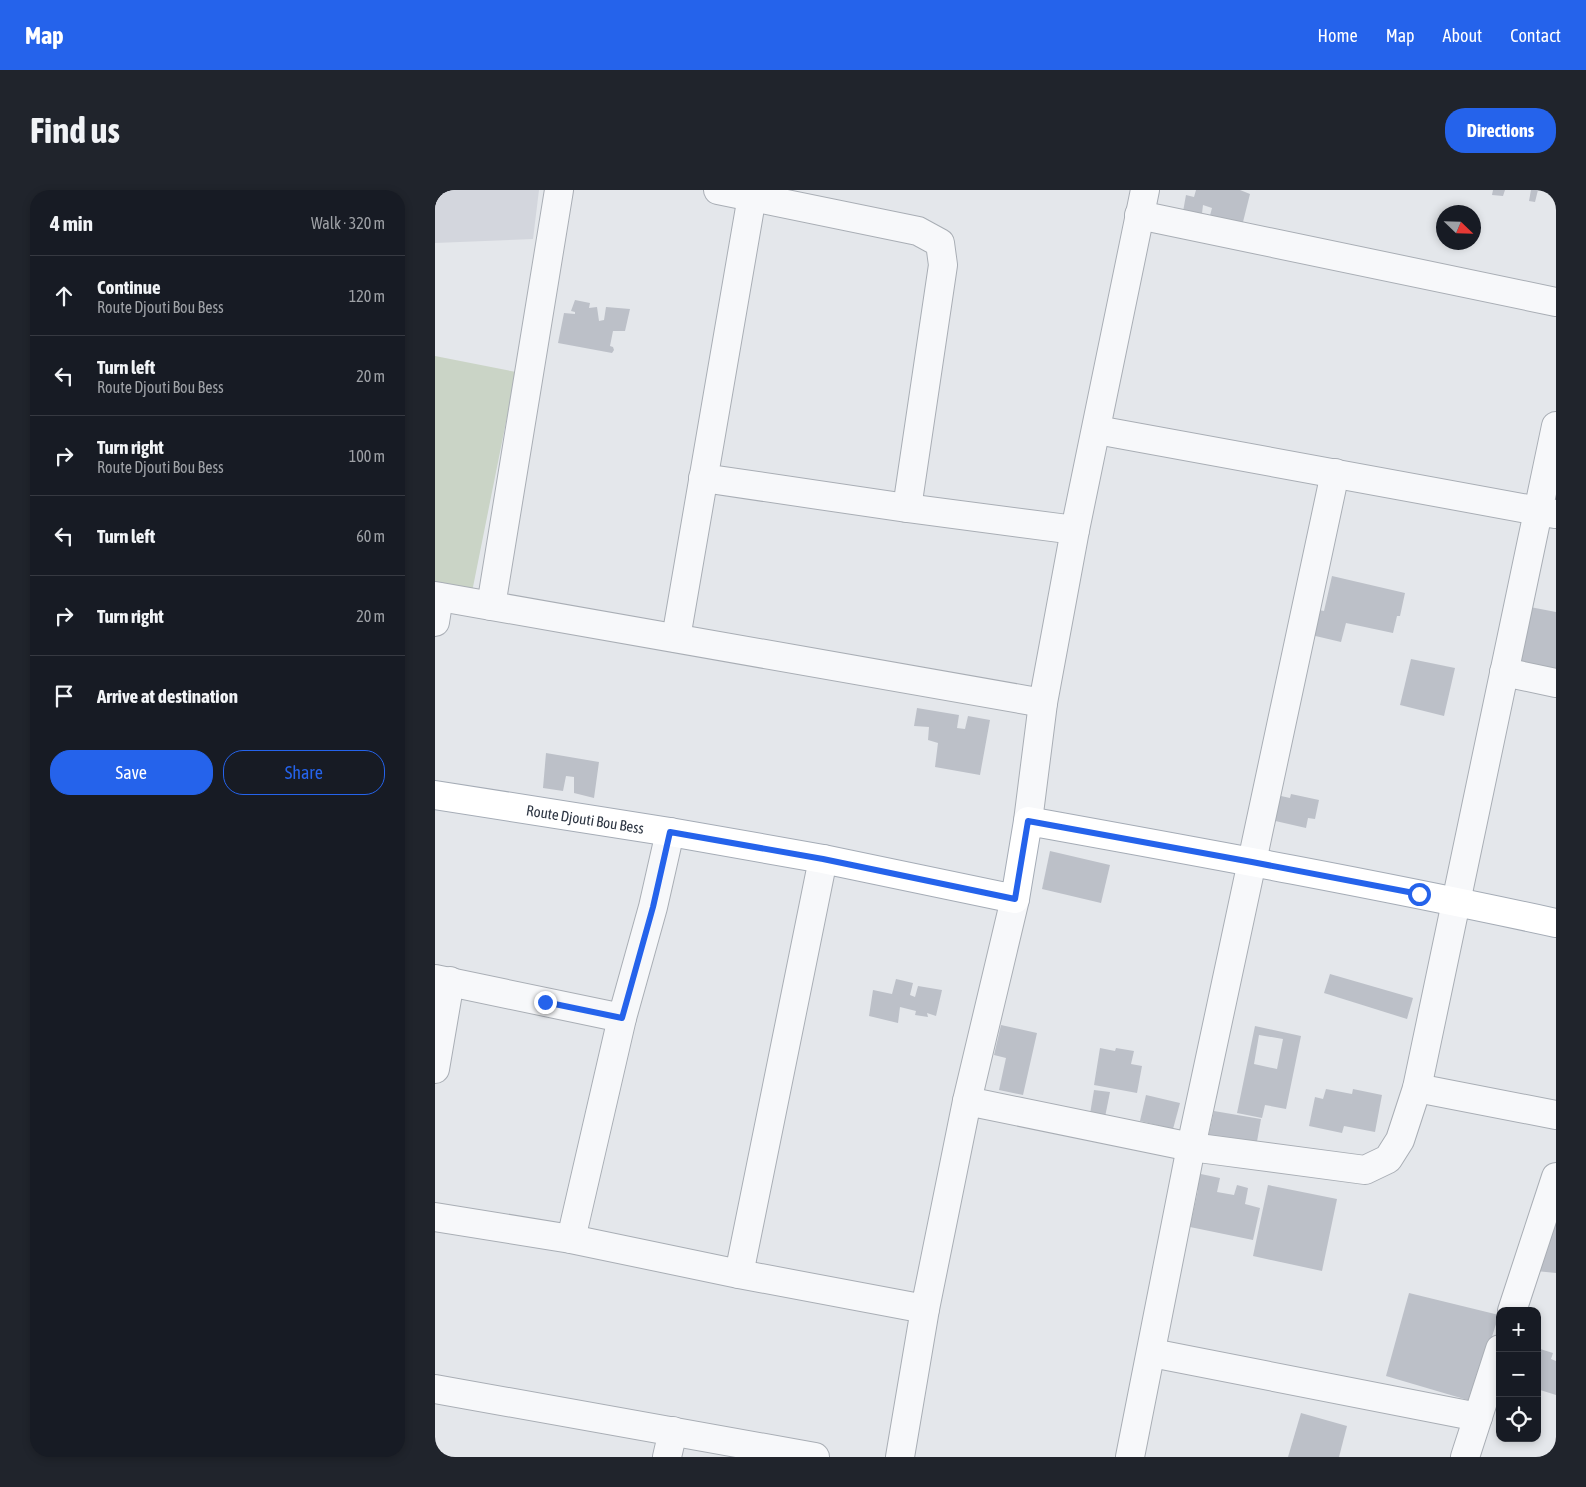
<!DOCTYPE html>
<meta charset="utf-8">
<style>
:root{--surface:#171b24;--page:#20242c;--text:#f1f3f6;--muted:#9ea1a6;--line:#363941;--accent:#2563eb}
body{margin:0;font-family:"Asap Condensed",sans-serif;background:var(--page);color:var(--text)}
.controls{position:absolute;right:15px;bottom:15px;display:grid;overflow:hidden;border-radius:10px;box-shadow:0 2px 8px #0003}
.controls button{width:45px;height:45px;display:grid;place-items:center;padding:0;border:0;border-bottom:1px solid var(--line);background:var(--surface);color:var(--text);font:25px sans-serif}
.compass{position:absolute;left:1001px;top:15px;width:45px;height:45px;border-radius:50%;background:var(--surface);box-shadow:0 2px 8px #0003;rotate:113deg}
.stop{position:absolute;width:15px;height:15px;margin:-11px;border:4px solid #2563eb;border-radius:50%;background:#fff}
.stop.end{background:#2563eb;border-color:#fff;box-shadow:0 1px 5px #0008}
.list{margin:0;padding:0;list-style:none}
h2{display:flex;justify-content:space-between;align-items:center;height:65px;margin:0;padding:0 20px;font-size:21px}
h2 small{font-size:16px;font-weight:400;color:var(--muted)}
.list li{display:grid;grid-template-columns:32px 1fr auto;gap:15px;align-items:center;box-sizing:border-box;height:80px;padding:0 20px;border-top:1px solid var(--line)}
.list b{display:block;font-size:19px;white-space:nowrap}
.list p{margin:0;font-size:16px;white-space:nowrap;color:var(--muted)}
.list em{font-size:16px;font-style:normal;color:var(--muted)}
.actions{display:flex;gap:10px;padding:15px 20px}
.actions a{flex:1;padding:11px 0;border:1px solid var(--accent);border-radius:20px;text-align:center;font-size:18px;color:var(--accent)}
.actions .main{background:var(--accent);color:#fff}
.icon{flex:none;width:28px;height:28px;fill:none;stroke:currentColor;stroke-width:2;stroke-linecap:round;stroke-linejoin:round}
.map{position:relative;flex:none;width:1121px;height:1267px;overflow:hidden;border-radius:20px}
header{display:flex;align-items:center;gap:30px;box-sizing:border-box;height:70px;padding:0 25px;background:var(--accent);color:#fff}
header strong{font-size:24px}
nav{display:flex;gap:28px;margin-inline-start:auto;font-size:18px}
.intro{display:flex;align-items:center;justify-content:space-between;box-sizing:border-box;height:120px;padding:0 30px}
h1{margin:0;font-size:35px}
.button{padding:12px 22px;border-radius:20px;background:var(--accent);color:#fff;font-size:18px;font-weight:700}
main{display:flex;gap:30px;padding:0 30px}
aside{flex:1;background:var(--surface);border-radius:20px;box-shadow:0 2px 8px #0003}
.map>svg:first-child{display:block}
.built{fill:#d3d6dd}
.green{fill:#cad4c6}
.building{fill:#bcc0c8;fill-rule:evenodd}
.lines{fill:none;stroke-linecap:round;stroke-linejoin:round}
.minor-casing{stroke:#a9aeb5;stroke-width:30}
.major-casing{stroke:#a5acb6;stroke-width:30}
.minor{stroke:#f7f8fa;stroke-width:28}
.major{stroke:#fff;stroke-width:28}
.route{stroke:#2563eb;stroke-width:6}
.labels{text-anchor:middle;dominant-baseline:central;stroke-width:5;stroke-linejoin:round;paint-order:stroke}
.street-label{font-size:15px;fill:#2d3542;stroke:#f4f6f8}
</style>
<header>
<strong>Map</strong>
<nav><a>Home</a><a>Map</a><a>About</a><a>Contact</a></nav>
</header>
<div class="intro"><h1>Find us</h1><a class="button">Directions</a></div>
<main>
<aside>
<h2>4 min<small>Walk · 320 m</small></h2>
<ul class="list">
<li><svg class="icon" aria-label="ahead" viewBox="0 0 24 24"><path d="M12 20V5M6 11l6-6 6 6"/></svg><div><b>Continue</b><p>Route Djouti Bou Bess</p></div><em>120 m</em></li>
<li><svg class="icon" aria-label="left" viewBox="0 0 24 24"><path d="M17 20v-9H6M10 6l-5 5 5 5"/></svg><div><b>Turn left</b><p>Route Djouti Bou Bess</p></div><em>20 m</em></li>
<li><svg class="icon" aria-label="right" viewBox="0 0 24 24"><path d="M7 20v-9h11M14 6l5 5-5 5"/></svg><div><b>Turn right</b><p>Route Djouti Bou Bess</p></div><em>100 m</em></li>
<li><svg class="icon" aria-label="left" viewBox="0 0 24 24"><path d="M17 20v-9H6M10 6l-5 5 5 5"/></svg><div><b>Turn left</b></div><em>60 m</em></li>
<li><svg class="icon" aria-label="right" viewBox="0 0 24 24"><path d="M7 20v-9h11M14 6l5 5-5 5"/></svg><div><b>Turn right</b></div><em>20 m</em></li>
<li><svg class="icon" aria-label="arrive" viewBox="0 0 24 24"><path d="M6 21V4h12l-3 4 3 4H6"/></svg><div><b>Arrive at destination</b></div></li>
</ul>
<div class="actions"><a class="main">Save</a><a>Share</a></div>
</aside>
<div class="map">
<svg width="1121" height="1267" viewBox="0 0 1121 1267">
<rect width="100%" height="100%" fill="#e4e7eb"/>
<path class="built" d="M0,0H104L98,49L0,53Z"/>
<path class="green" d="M0,166L81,182L37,402L0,395Z"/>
<g class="building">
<path d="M761,0H805L815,4L806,40L773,33L777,18L768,15L766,32L747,27L751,5L759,7Z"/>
<path d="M1058,0H1070L1068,6L1057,5Z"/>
<path d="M1096,0H1103L1100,12L1094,11Z"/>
<path d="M140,110L155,113L154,118L162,117L164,131L169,130L171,117L195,119L190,141H178L175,156L178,157L179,160L177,163L123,153L129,123L140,124V122L136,121Z"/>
<path d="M897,386L970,403L965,426H962L958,443L911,433L906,452L872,444L878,419L889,421Z"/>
<path d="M1095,417L1121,422V487L1081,478Z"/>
<path d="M976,469L1020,478L1009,526L965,515Z"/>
<path d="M482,518L524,525L522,538L530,539L533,526L555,530L545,585L500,577L503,553L493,550L494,537L479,536Z"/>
<path d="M111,563L164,572L159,608L139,603V587L131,586L128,601L108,598Z"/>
<path d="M837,604L855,608L856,604L884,610L880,629L873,628L871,638L832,629Z"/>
<path d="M615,661L675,675L666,713L607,699Z"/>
<path d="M895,784L978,808L972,829L889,803Z"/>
<path d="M461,789L478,793L475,805L480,807L483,796L507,800L501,826L492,823L493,827L480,825L481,821L465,817L463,833L434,826L438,800L457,804Z"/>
<path d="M566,835L602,843L588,905L564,900L571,868L559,865Z"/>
<path d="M820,836L866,846L851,919L830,915L827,928L802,923ZM824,845L848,849L842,879L819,874Z"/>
<path d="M665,858L680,861L681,858L699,861L696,874L707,876L702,903L659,895Z"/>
<path d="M891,899L917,904L918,899L947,905L940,942L909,936L907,943L874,936L880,907L888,909Z"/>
<path d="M659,900L675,902L670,927L655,924Z"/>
<path d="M711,905L745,913L738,939L705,931Z"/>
<path d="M779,921L826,929L821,957L773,948Z"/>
<path d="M761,983L785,988L782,1002L799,1005L802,995L813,998L810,1014L825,1018L818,1050L755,1037L763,1000L758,999Z"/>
<path d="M833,995L902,1009L887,1081L818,1066Z"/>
<path d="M1121,1021V1083L1101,1081Z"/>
<path d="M974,1103L1064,1125L1036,1211L951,1186Z"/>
<path d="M1102,1158L1118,1163L1116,1169L1121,1171V1205L1102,1199Z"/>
<path d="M866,1223L912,1236L904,1267H853Z"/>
</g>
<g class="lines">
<g class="minor-casing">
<g id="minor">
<path d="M283,0L483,41L505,53L508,75L472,318"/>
<path d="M704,25L1121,112"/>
<path d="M662,240L1120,324"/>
<path d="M268,288L472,318L640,340"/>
<path d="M0,406L608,513"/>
<path d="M56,416L124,0"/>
<path d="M0,432L4,407"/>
<path d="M241,448L317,6"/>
<path d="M1069,482L1121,493"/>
<path d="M593,631L608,513L640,340L710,0"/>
<path d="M0,789L187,828"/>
<path d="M0,879L15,791"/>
<path d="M982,898L1121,925"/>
<path d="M532,911L756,957L930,980L953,969L965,950L982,898L1121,236"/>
<path d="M0,1027L136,1049L304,1084L490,1119"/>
<path d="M136,1049L187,828L218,717L235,642"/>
<path d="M304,1084L388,669"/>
<path d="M1077,1121L1121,987"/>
<path d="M717,1163L1043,1227"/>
<path d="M0,1199L380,1267"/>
<path d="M232,1267L238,1241"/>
<path d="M465,1267L490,1119L532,911L580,709"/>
<path d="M695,1267L756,957L900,283"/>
<path d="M1030,1267L1065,1159"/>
</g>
</g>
<g class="major-casing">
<g id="major">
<path id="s1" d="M0,605L235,642L388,669L580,709L593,631C770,663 946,695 1121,733"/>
</g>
</g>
<use href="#minor" class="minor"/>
<use href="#major" class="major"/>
</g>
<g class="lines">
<path class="route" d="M110,812L187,828L218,717L235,642L388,669L580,709L593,631L817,672L984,704"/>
</g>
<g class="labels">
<g class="street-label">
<text stroke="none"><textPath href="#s1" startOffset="152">Route Djouti Bou Bess</textPath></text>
</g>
</g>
</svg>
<div class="controls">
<button>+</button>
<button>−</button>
<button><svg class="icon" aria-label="locate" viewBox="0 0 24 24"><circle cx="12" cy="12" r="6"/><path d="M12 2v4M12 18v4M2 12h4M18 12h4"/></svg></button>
</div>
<svg class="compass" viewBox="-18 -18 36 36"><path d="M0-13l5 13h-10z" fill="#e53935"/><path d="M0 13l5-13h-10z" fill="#9ea1a6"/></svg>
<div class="stop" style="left:984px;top:704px"></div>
<div class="stop end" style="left:110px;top:812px"></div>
</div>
</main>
